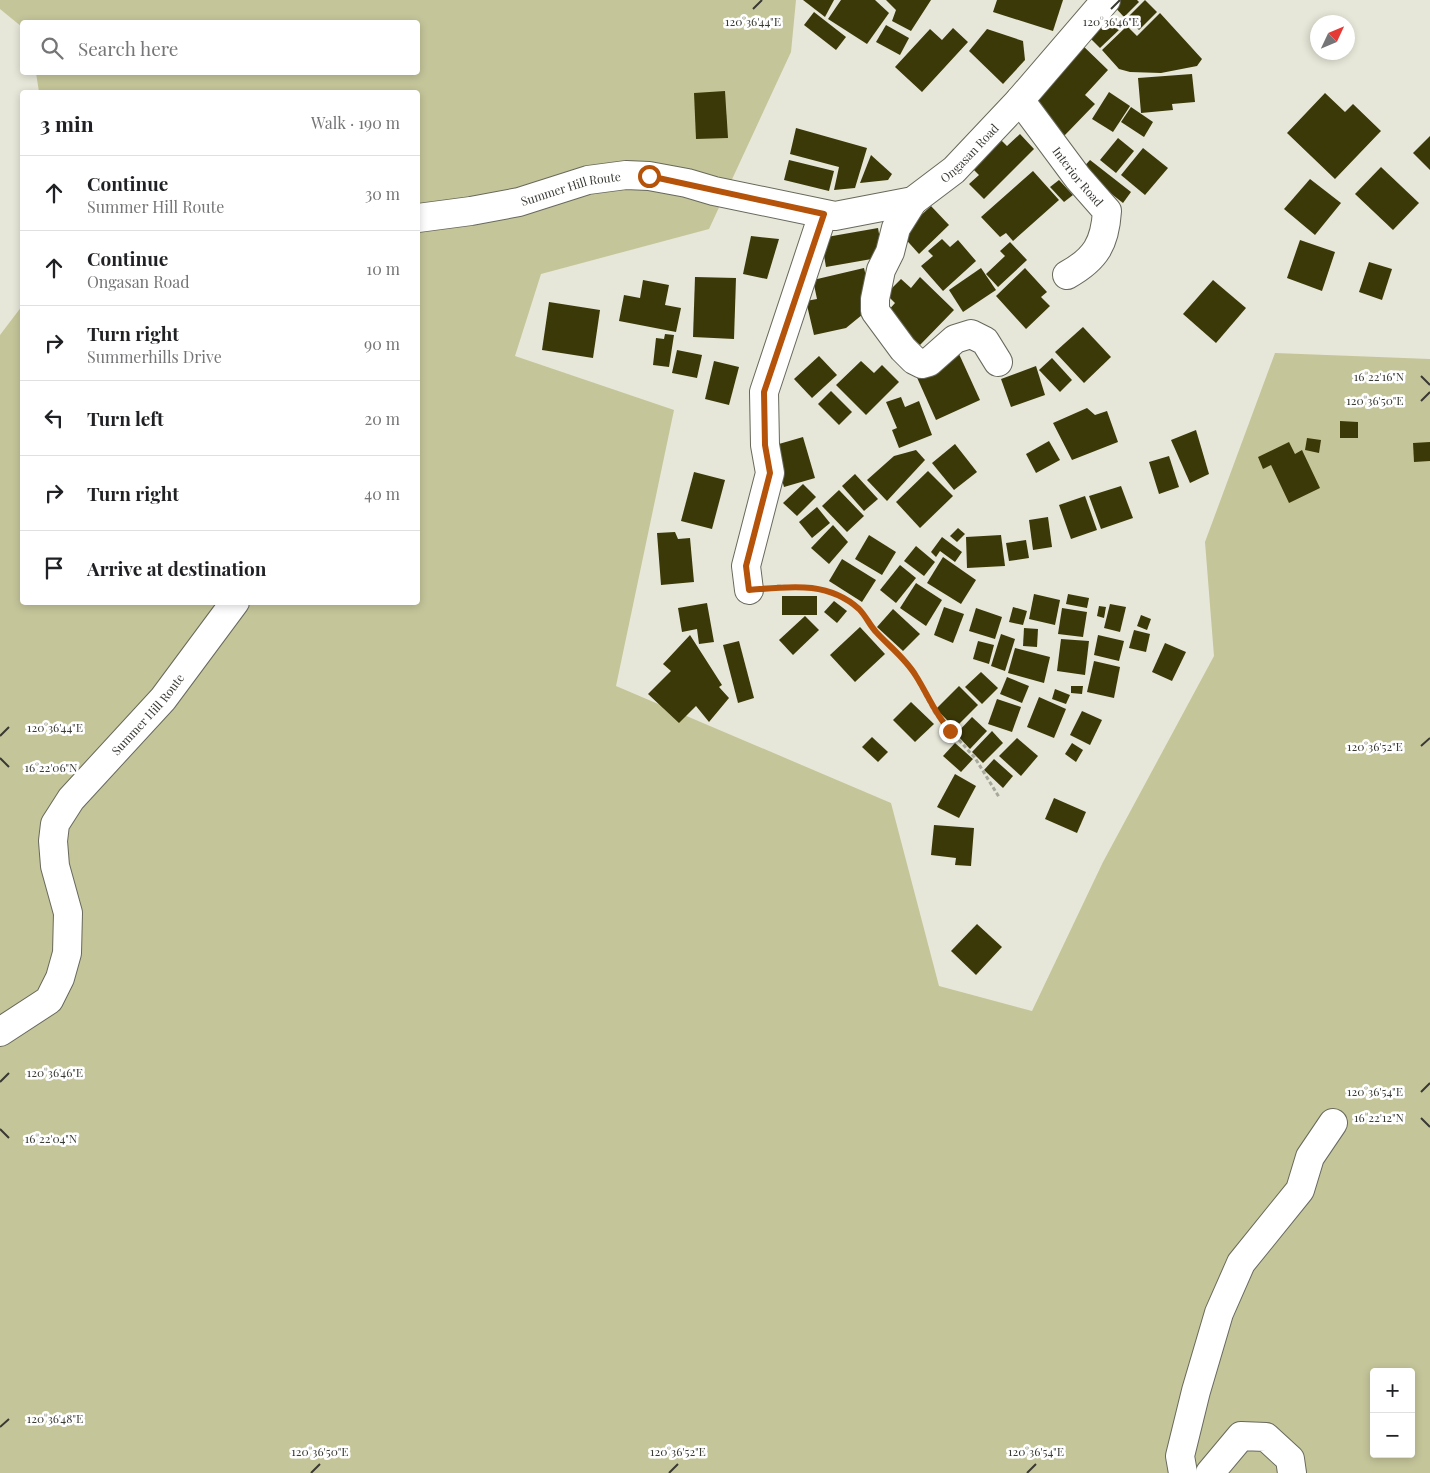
<!DOCTYPE html>
<meta charset="utf-8">
<style>
:root{--surface:#fff;--page:#f2f2f2;--text:#202124;--muted:#757577;--line:#e0e0e0}
body{margin:0;font-family:"Playfair Display",serif;background:var(--page);color:var(--text)}
.controls{position:absolute;right:15px;bottom:15px;display:grid;overflow:hidden;border-radius:5px;box-shadow:0 2px 8px #0003}
.controls button{width:45px;height:45px;display:grid;place-items:center;padding:0;border:0;border-bottom:1px solid var(--line);background:var(--surface);color:var(--text);font:25px sans-serif}
.compass{position:absolute;left:1310px;top:15px;width:45px;height:45px;border-radius:50%;background:var(--surface);box-shadow:0 2px 8px #0003;rotate:46deg}
.stop{position:absolute;width:15px;height:15px;margin:-11px;border:4px solid #b45309;border-radius:50%;background:#fff}
.stop.end{background:#b45309;border-color:#fff;box-shadow:0 1px 5px #0008}
.list{margin:0;padding:0;list-style:none}
h2{display:flex;justify-content:space-between;align-items:center;height:65px;margin:0;padding:0 20px;font-size:21px}
h2 small{font-size:16px;font-weight:400;color:var(--muted)}
.list li{display:grid;grid-template-columns:32px 1fr auto;gap:15px;align-items:center;box-sizing:border-box;height:75px;padding:0 20px;border-top:1px solid var(--line)}
.list b{display:block;font-size:19px;white-space:nowrap}
.list p{margin:0;font-size:16px;white-space:nowrap;color:var(--muted)}
.list em{font-size:16px;font-style:normal;color:var(--muted)}
.icon{flex:none;width:28px;height:28px;fill:none;stroke:currentColor;stroke-width:2;stroke-linecap:round;stroke-linejoin:round}
.map{position:relative;flex:none;width:1430px;height:1473px;overflow:hidden}
.search{position:absolute;background:var(--surface);box-shadow:0 2px 8px #0003;left:20px;top:20px;width:400px;height:55px;display:flex;align-items:center;gap:12px;box-sizing:border-box;padding:0 18px;border-radius:5px;color:var(--muted);font-size:19px}
.panel{position:absolute;background:var(--surface);box-shadow:0 2px 8px #0003;left:20px;top:90px;width:400px;height:515px;border-radius:5px}
.map>svg:first-child{display:block}
.green{fill:#c5c59a;fill-rule:evenodd}
.building{fill:#3b3908}
.lines{fill:none;stroke-linecap:round;stroke-linejoin:round}
.minor-casing{stroke:#68695c;stroke-width:30}
.path{stroke:#a8a99d;stroke-width:3;stroke-dasharray:4 2.5;stroke-linecap:butt}
.minor{stroke:#fff;stroke-width:28}
.route{stroke:#b45309;stroke-width:6}
.ticks{fill:none;stroke:#393933;stroke-width:2}
.labels{text-anchor:middle;dominant-baseline:central;stroke-width:5;stroke-linejoin:round;paint-order:stroke}
.street-label{font-size:12px;fill:#393933;stroke:#fff}
.ticks-label{font-size:12px;text-anchor:middle;fill:#393933;stroke:#fff;stroke-width:5;stroke-linejoin:round;paint-order:stroke}
</style>
<div class="map">
<svg width="1430" height="1473" viewBox="0 0 1430 1473">
<rect width="100%" height="100%" fill="#e6e7d8"/>
<path class="green" d="M0,0H796L791,52L709,229L541,274L515,356L674,410L616,686L891,803L939,986L1032,1011L1103,862L1214,656L1205,542L1275,353L1430,359V1473H0V335L22,306V602H418V92H39L36,73L418,72V22H22V27L0,9ZM1374,1372H1411V1454H1374Z"/>
<g class="building">
<path d="M803,0H834L825,17Z"/>
<path d="M841,0H875L889,13L867,44L828,19Z"/>
<path d="M886,0H931L911,31L892,21L896,10Z"/>
<path d="M997,0H1063L1053,31L993,12Z"/>
<path d="M1114,0H1137L1139,2L1124,17L1111,3Z"/>
<path d="M1145,0L1157,12L1139,30L1127,18Z"/>
<path d="M814,12L846,37L836,50L804,25Z"/>
<path d="M1104,13L1120,29L1100,48L1084,32Z"/>
<path d="M1160,13L1202,59L1197,66L1161,73L1130,72L1119,69L1102,50L1127,26L1137,36Z"/>
<path d="M886,25L909,38L900,55L876,42Z"/>
<path d="M953,28L968,42L922,92L895,67L930,29L942,40Z"/>
<path d="M987,29L1023,41L1025,60L1003,84L969,51Z"/>
<path d="M1079,42L1108,70L1085,95L1095,104L1064,136L1025,100Z"/>
<path d="M1192,74L1195,102L1172,104L1173,110L1141,113L1138,78Z"/>
<path d="M725,91L728,138L696,139L694,93Z"/>
<path d="M1109,92L1130,106L1113,132L1092,119Z"/>
<path d="M1325,93L1345,112L1353,104L1381,131L1335,179L1287,133Z"/>
<path d="M1131,107L1153,122L1144,137L1121,122Z"/>
<path d="M796,128L867,148L855,188L834,190L839,167L790,154Z"/>
<path d="M1020,134L1034,149L984,199L969,184L979,175L969,165L998,137L1007,146Z"/>
<path d="M1430,136V170L1413,153Z"/>
<path d="M1118,138L1134,151L1116,173L1100,160Z"/>
<path d="M1143,148L1168,168L1145,195L1121,175Z"/>
<path d="M871,155L892,174L888,180L860,183Z"/>
<path d="M789,160L834,171L829,191L784,180Z"/>
<path d="M1090,160L1131,192L1123,203L1081,170Z"/>
<path d="M1381,167L1419,203L1393,230L1355,194Z"/>
<path d="M1033,171L1059,200L1013,241L1006,233L1000,237L981,217Z"/>
<path d="M1310,179L1341,203L1315,235L1284,209Z"/>
<path d="M1059,180L1073,195L1064,202L1050,187Z"/>
<path d="M931,206L949,225L919,254L901,234Z"/>
<path d="M878,228L883,257L826,267L821,238Z"/>
<path d="M751,236L779,239L767,279L743,274Z"/>
<path d="M942,239L950,247L958,240L976,261L943,291L921,266L933,256L928,251Z"/>
<path d="M1300,240L1335,252L1322,291L1287,278Z"/>
<path d="M1010,242L1027,260L998,287L986,274L1005,256L1000,251Z"/>
<path d="M1369,262L1392,269L1382,300L1359,292Z"/>
<path d="M864,268L872,301L868,310L846,328L814,335L806,301L817,299L813,280Z"/>
<path d="M981,268L996,290L963,312L949,290Z"/>
<path d="M1025,268L1047,292L1041,297L1050,306L1026,329L996,296Z"/>
<path d="M695,277L736,278L734,339L693,337Z"/>
<path d="M920,277L954,310L920,345L886,313L895,303L886,294L901,279L911,288Z"/>
<path d="M643,280L669,285L665,305L681,308L676,332L619,321L624,295L640,298Z"/>
<path d="M1213,280L1246,308L1216,343L1183,314Z"/>
<path d="M549,302L600,310L593,358L542,350Z"/>
<path d="M1083,327L1111,357L1084,383L1055,352Z"/>
<path d="M665,334L674,335L669,367L653,365L656,338L664,339Z"/>
<path d="M677,350L702,355L697,378L672,373Z"/>
<path d="M959,354L980,400L936,420L915,373Z"/>
<path d="M819,356L837,375L812,398L794,379Z"/>
<path d="M1052,358L1072,380L1060,392L1039,370Z"/>
<path d="M714,361L739,367L729,405L705,399Z"/>
<path d="M861,361L874,373L882,365L899,382L866,415L836,385Z"/>
<path d="M1036,366L1045,395L1011,407L1001,379Z"/>
<path d="M831,391L852,412L839,425L818,404Z"/>
<path d="M901,397L905,407L919,401L932,435L899,448L892,430L897,428L886,402Z"/>
<path d="M1087,408L1095,415L1107,411L1118,442L1072,460L1053,423Z"/>
<path d="M1340,421L1358,422V438H1340Z"/>
<path d="M1196,430L1209,474L1190,483L1171,440Z"/>
<path d="M803,437L815,478L784,487L772,446Z"/>
<path d="M1307,438L1321,440L1319,453L1305,450Z"/>
<path d="M1049,441L1060,460L1036,473L1026,454Z"/>
<path d="M1289,442L1295,454L1302,450L1320,488L1289,503L1271,465L1263,469L1258,457Z"/>
<path d="M1430,442V461L1414,462L1413,443Z"/>
<path d="M955,444L977,472L954,490L932,463Z"/>
<path d="M916,450L925,460L887,501L867,480L894,456Z"/>
<path d="M1169,456L1179,487L1159,494L1149,462Z"/>
<path d="M928,471L953,496L920,528L896,502Z"/>
<path d="M694,472L725,480L712,529L681,521Z"/>
<path d="M855,474L878,499L864,511L842,486Z"/>
<path d="M803,484L816,497L797,516L783,503Z"/>
<path d="M1121,486L1133,518L1101,529L1089,496Z"/>
<path d="M839,490L864,516L847,532L822,506Z"/>
<path d="M1085,496L1097,530L1071,539L1059,505Z"/>
<path d="M817,507L830,523L812,538L799,522Z"/>
<path d="M1048,517L1052,547L1033,550L1029,520Z"/>
<path d="M833,525L848,542L829,564L811,548Z"/>
<path d="M958,528L965,534L957,542L950,536Z"/>
<path d="M675,532L678,539L690,538L694,582L661,585L657,533Z"/>
<path d="M869,535L896,552L882,575L855,559Z"/>
<path d="M1001,535L1005,566L967,568L966,537Z"/>
<path d="M942,537L962,552L955,562L940,551L936,557L931,552Z"/>
<path d="M1026,540L1029,558L1009,561L1006,543Z"/>
<path d="M916,546L935,562L924,576L904,561Z"/>
<path d="M943,557L976,580L961,604L927,583Z"/>
<path d="M842,559L876,580L862,602L829,581Z"/>
<path d="M900,565L916,578L896,603L880,590Z"/>
<path d="M916,583L942,600L926,626L900,608Z"/>
<path d="M1034,594L1060,600L1055,625L1029,619Z"/>
<path d="M1068,594L1089,598L1087,608L1066,604Z"/>
<rect x="782" y="596" width="35" height="19"/>
<path d="M834,601L847,611L837,623L824,612Z"/>
<path d="M707,603L714,642L699,644L697,629L682,632L678,608Z"/>
<path d="M1110,604L1126,607L1120,632L1104,628Z"/>
<path d="M1099,606L1106,607L1104,618L1097,616Z"/>
<path d="M944,607L964,614L953,643L934,635Z"/>
<path d="M1013,607L1027,611L1023,625L1009,622Z"/>
<path d="M976,608L1002,617L995,639L969,631Z"/>
<path d="M1062,608L1087,612L1083,637L1058,634Z"/>
<path d="M893,609L920,634L903,651L877,627Z"/>
<path d="M1141,615L1151,619L1147,630L1137,626Z"/>
<path d="M805,616L819,630L793,655L779,640Z"/>
<path d="M860,627L885,654L855,682L830,655Z"/>
<path d="M1024,628L1038,629L1037,647L1023,646Z"/>
<path d="M1134,630L1150,634L1146,652L1129,648Z"/>
<path d="M1001,634L1015,639L1005,671L991,666Z"/>
<path d="M690,635L722,685L719,687L729,698L709,722L696,706L679,723L648,694L671,671L663,664Z"/>
<path d="M1098,635L1124,641L1119,661L1094,655Z"/>
<path d="M1061,639L1089,641L1085,675L1057,671Z"/>
<path d="M739,641L754,698L738,703L723,645Z"/>
<path d="M978,641L994,645L989,664L973,659Z"/>
<path d="M1165,643L1186,652L1172,681L1152,672Z"/>
<path d="M1015,648L1050,657L1044,683L1008,673Z"/>
<path d="M1094,661L1120,667L1114,698L1087,692Z"/>
<path d="M981,672L998,688L982,704L965,687Z"/>
<path d="M1007,677L1029,686L1022,703L1000,694Z"/>
<path d="M959,686L978,705L955,728L936,709Z"/>
<path d="M1071,686H1083L1082,694L1071,693Z"/>
<path d="M1055,689L1070,695L1066,704L1052,699Z"/>
<path d="M1039,697L1066,709L1054,738L1027,727Z"/>
<path d="M997,699L1021,707L1012,732L988,724Z"/>
<path d="M911,702L934,724L915,742L893,720Z"/>
<path d="M1082,711L1102,720L1090,745L1070,735Z"/>
<path d="M972,717L987,731L970,749L956,734Z"/>
<path d="M992,731L1003,743L983,763L972,752Z"/>
<path d="M872,737L888,752L878,762L862,747Z"/>
<path d="M1017,738L1038,756L1021,776L999,756Z"/>
<path d="M955,743L973,759L961,772L943,756Z"/>
<path d="M1072,743L1083,750L1076,762L1065,754Z"/>
<path d="M994,759L1013,776L1003,788L984,770Z"/>
<path d="M955,774L976,786L959,818L937,807Z"/>
<path d="M1054,798L1086,812L1077,833L1045,819Z"/>
<path d="M934,825L974,828L971,866L955,865L956,858L931,855Z"/>
<path d="M977,924L1002,947L976,975L951,951Z"/>
</g>
<g class="lines">
<g class="minor-casing">
<g id="minor">
<path id="s1" d="M1020,100L1078,178L1107,211C1105,243 1096,259 1067,275"/>
<path d="M913,201L896,228L890,252L881,270L875,299V311L903,349L914,360L922,364L929,362L955,339L971,334L985,341L998,362"/>
<path id="s2" d="M418,218L471,211L519,202L588,180L626,175L649,176L687,183L714,191L835,216L913,201L954,170L1020,100L1106,0"/>
<path d="M749,590L746,566L770,473L765,445L764,392L823,214"/>
<path id="s3" d="M0,1032L49,1000L60,978L67,953L68,913L55,866L53,841L55,824L71,799L163,699L235,602"/>
<path d="M1183,1473L1180,1456L1196,1391L1219,1313L1241,1263L1300,1190L1310,1157L1333,1123"/>
<path d="M1210,1473L1241,1436L1266,1437L1290,1459L1292,1473"/>
</g>
</g>
<path class="path" d="M777,586L803,587L832,592L860,609L878,634L909,665L935,713L975,758L999,797"/>
<use href="#minor" class="minor"/>
</g>
<g class="lines">
<path class="route" d="M649,176L824,214L764,392L765,445L770,473L746,566L749,590C787,587 827,580 859,609C866,616 870,626 877,633C890,647 906,659 916,676C928,695 935,714 950,731"/>
</g>
<path class="ticks" d="M753,9L762,0M1111,9L1120,0M1421,376L1430,385M1421,401L1430,392M0,736L9,727M1421,746L1430,738M0,758L9,767M0,1082L9,1073M1421,1092L1430,1083M1421,1118L1430,1127M0,1129L9,1138M0,1427L9,1419M311,1473L320,1464M669,1473L678,1464M1027,1473L1036,1464"/>
<g class="labels">
<g class="street-label">
<text stroke="none"><textPath href="#s2" startOffset="580">Ongasan Road</textPath></text>
<text stroke="none"><textPath href="#s1" startOffset="96">Interior Road</textPath></text>
<text stroke="none"><textPath href="#s2" startOffset="156">Summer Hill Route</textPath></text>
<text stroke="none"><textPath href="#s3" startOffset="384">Summer Hill Route</textPath></text>
</g>
</g>
<g class="ticks-label">
<text x="753" y="26">120°36'44"E</text>
<text x="1111" y="26">120°36'46"E</text>
<text x="1379" y="381">16°22'16"N</text>
<text x="1375" y="405">120°36'50"E</text>
<text x="55" y="732">120°36'44"E</text>
<text x="1375" y="751">120°36'52"E</text>
<text x="51" y="772">16°22'06"N</text>
<text x="55" y="1077">120°36'46"E</text>
<text x="1375" y="1096">120°36'54"E</text>
<text x="1379" y="1122">16°22'12"N</text>
<text x="51" y="1143">16°22'04"N</text>
<text x="55" y="1423">120°36'48"E</text>
<text x="320" y="1456">120°36'50"E</text>
<text x="678" y="1456">120°36'52"E</text>
<text x="1036" y="1456">120°36'54"E</text>
</g>
</svg>
<div class="controls">
<button>+</button>
<button>−</button>
</div>
<svg class="compass" viewBox="-18 -18 36 36"><path d="M0-13l5 13h-10z" fill="#e53935"/><path d="M0 13l5-13h-10z" fill="#757577"/></svg>
<div class="stop" style="left:649px;top:176px"></div>
<div class="stop end" style="left:950px;top:731px"></div>
<div class="search"><svg class="icon" aria-label="search" viewBox="0 0 24 24"><circle cx="10" cy="10" r="6"/><path d="M15 15l6 6"/></svg>Search here</div>
<section class="panel">
<h2>3 min<small>Walk · 190 m</small></h2>
<ul class="list">
<li><svg class="icon" aria-label="ahead" viewBox="0 0 24 24"><path d="M12 20V5M6 11l6-6 6 6"/></svg><div><b>Continue</b><p>Summer Hill Route</p></div><em>30 m</em></li>
<li><svg class="icon" aria-label="ahead" viewBox="0 0 24 24"><path d="M12 20V5M6 11l6-6 6 6"/></svg><div><b>Continue</b><p>Ongasan Road</p></div><em>10 m</em></li>
<li><svg class="icon" aria-label="right" viewBox="0 0 24 24"><path d="M7 20v-9h11M14 6l5 5-5 5"/></svg><div><b>Turn right</b><p>Summerhills Drive</p></div><em>90 m</em></li>
<li><svg class="icon" aria-label="left" viewBox="0 0 24 24"><path d="M17 20v-9H6M10 6l-5 5 5 5"/></svg><div><b>Turn left</b></div><em>20 m</em></li>
<li><svg class="icon" aria-label="right" viewBox="0 0 24 24"><path d="M7 20v-9h11M14 6l5 5-5 5"/></svg><div><b>Turn right</b></div><em>40 m</em></li>
<li><svg class="icon" aria-label="arrive" viewBox="0 0 24 24"><path d="M6 21V4h12l-3 4 3 4H6"/></svg><div><b>Arrive at destination</b></div></li>
</ul>
</section>
</div>
